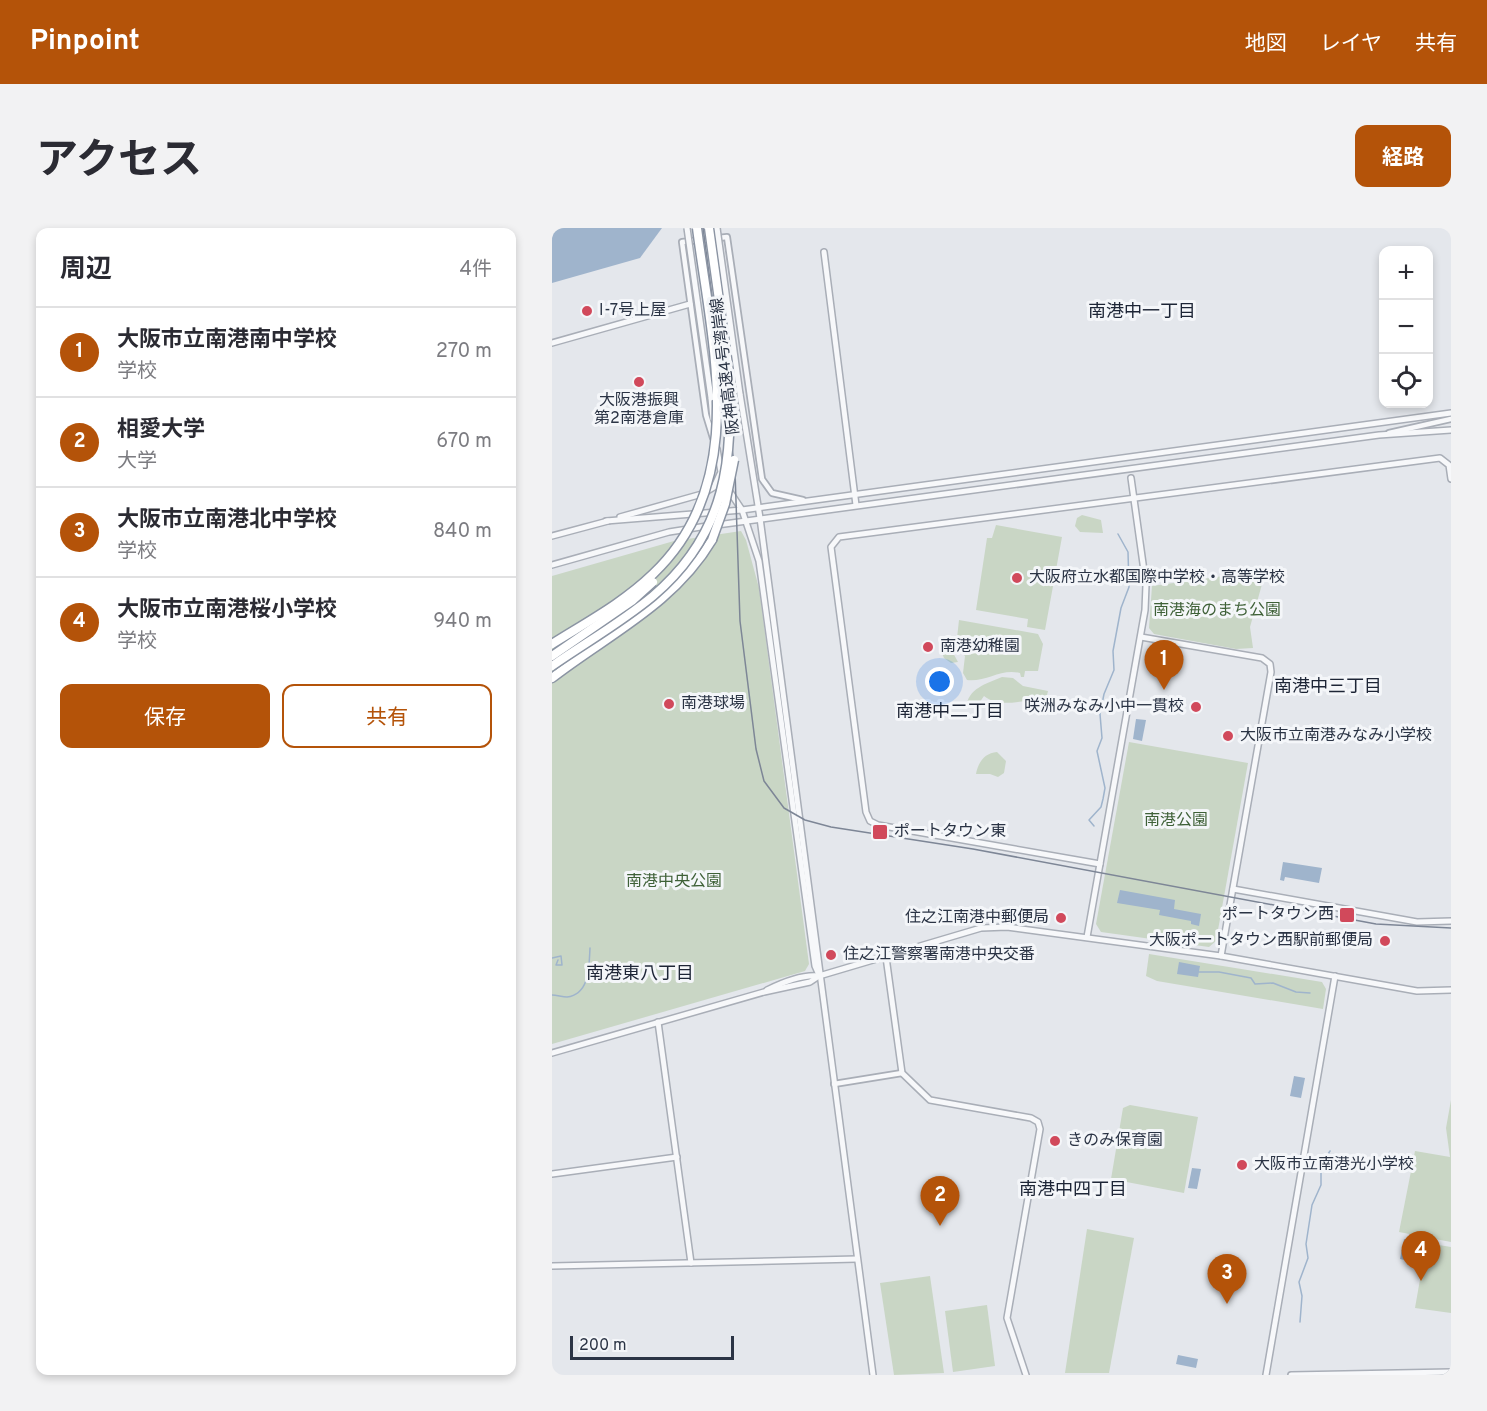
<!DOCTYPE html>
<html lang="ja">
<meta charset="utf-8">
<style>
:root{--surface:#fff;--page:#f2f2f3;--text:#2b2b33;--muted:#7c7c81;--line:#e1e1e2;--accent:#b45309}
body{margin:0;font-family:Overpass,"Noto Sans JP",sans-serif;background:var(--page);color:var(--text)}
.controls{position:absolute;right:18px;top:18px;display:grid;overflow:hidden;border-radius:12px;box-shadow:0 3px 9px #0003}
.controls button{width:54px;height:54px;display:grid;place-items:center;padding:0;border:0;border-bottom:2px solid var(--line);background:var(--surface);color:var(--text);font:30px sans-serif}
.scale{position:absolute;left:18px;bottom:15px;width:164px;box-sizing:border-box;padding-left:6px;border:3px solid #2b3445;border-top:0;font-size:16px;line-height:21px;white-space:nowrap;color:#2b3445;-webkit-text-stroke:4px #f4f6f9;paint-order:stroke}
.you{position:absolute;left:388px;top:454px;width:21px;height:21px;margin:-15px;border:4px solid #fff;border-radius:50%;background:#1a73e8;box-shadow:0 0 0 9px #1a73e833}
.badge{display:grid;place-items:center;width:39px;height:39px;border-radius:50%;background:var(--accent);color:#fff;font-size:20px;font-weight:700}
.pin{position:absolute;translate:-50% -50px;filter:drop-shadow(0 2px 3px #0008)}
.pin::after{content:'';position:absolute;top:32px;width:21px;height:18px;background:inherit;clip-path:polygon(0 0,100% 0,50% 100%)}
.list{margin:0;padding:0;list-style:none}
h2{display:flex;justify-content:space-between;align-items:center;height:78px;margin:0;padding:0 24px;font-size:26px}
h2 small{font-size:20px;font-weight:400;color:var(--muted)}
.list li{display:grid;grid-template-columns:39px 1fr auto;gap:18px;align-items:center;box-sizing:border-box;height:90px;padding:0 24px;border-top:2px solid var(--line)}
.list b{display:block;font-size:22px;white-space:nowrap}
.list p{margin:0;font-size:20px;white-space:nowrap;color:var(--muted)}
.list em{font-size:20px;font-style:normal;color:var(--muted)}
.actions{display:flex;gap:12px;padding:18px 24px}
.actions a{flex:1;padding:14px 0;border:2px solid var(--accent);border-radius:12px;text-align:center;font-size:21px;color:var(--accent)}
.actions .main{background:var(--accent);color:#fff}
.icon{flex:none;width:33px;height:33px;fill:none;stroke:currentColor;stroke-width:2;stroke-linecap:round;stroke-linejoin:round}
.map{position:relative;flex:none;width:899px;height:1147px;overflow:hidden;border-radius:12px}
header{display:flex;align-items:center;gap:36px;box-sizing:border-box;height:84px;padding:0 30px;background:var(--accent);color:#fff}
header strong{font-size:28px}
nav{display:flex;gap:33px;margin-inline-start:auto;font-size:21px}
.intro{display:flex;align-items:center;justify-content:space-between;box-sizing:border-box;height:144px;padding:0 36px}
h1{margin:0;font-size:42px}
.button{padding:15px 27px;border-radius:12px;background:var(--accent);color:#fff;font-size:21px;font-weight:700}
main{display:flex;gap:36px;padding:0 36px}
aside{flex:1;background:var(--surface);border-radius:12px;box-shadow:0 3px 9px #0003}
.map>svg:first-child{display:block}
.green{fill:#c9d6c5}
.water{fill:#9fb4cc}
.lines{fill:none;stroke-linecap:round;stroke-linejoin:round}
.stream{stroke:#9fb4cc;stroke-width:1.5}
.minor-casing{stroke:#a9aeb7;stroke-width:8}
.tertiary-casing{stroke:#a9aeb7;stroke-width:8}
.motorway-casing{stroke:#8b94a3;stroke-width:11}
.minor{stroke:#f7f8fa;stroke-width:4.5}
.tertiary{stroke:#f7f8fa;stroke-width:5}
.motorway{stroke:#fff;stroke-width:8}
.tram{stroke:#7d8696;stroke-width:1.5}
.tertiary-bridge-casing{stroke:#a9aeb7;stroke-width:8;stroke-linecap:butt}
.motorway-bridge-casing{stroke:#8b94a3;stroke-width:11;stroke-linecap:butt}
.tertiary-bridge{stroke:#f7f8fa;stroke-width:5}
.motorway-bridge{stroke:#fff;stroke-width:8}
.poi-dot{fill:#d1495b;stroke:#f4f6f9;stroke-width:2}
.labels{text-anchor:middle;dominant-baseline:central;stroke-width:6;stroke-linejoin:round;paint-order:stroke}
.poi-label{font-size:16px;fill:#2b3445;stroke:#f4f6f9;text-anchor:start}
.street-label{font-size:16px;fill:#2b3445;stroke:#f4f6f9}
.park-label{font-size:16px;fill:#3f6138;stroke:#f4f6f9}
.neighbourhood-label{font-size:18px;fill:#1d2536;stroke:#f4f6f9}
</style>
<header>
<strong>Pinpoint</strong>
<nav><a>地図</a><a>レイヤ</a><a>共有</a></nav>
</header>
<div class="intro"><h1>アクセス</h1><a class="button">経路</a></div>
<main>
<aside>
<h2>周辺<small>4件</small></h2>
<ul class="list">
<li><span class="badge">1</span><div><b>大阪市立南港南中学校</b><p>学校</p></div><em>270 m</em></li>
<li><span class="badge">2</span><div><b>相愛大学</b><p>大学</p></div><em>670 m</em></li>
<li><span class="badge">3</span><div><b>大阪市立南港北中学校</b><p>学校</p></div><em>840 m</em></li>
<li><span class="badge">4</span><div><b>大阪市立南港桜小学校</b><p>学校</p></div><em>940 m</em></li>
</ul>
<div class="actions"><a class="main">保存</a><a>共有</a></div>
</aside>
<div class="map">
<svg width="899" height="1147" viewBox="0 0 899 1147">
<rect width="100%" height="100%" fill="#e4e7ec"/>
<g class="green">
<path d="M530,287L549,292L551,305L528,304L523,298L525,290Z"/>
<path d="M444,297L510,309L493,402L475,399L476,391L424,382L435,310H440Z"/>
<path d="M189,303L194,312L207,360L257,736L253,743L0,816V348L122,313Z"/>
<path d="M714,342L698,399L701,420L684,421L602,406L597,400L600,358Z"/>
<path d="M407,392L486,406L491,416L486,443H473L472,449H469L468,445C449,440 435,454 415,452L411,445L413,428L404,419Z"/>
<path d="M394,419L400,423L406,434L399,435L392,430L389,423Z"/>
<path d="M450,449L461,450L471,458L496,463L494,471C475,470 449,482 432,468L425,478L414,480C416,460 434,456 450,449Z"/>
<path d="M577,514L696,535L664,713L657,719L549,704L544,696Z"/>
<path d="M445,524L454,533L452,545L446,549L438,546H424C426,535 432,525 445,524Z"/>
<path d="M597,726L770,754L774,761L771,781L605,753L594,748Z"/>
<path d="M899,872V1014L847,1004L863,923L898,929L894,900Z"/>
<path d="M578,877L646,889L632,965L559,951L571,880Z"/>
<path d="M535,1001L582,1010L557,1145H513Z"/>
<path d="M887,1017L899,1019V1085L863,1080L873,1023Z"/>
<path d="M378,1048L392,1145L342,1147L328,1055Z"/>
<path d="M435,1077L443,1138L401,1144L393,1083Z"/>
</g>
<g class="water">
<path d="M0,0H110L88,30L0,55Z"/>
<path d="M584,491L594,492L590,513L581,511Z"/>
<path d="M731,634L770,640L767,655L733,649L732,653L728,652Z"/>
<path d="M568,662L623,672L622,681L649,686L647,698L639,696V693L607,687L608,682L565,675Z"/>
<path d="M627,734L648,738L646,749L625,746Z"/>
<path d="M742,848L753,850L749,870L738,868Z"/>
<path d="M640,940L649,941L645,961L636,960Z"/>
<path d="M852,1011L861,1013L857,1033L848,1031Z"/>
<path d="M626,1127L646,1131L644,1140L624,1136Z"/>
</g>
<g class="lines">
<g class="stream">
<path d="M542,598L537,592L549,579L551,571L553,560L545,523L550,510L548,486L552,466L562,442L561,423L569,380L577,359L576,324L566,306"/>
<path d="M0,730L9,728L10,737H4L6,732"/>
<path d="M647,744H667L699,750L703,756L721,755L744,764L758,765"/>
<path d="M0,767C5,767 10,769 15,769C38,766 37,738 38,720"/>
<path d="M748,1094L750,1068L747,1054L756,1030L754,1016L760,977L769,957V937L778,923"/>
</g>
<g class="minor-casing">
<g id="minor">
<path d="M837,205L899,191"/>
<path d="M161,210L154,187L130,14L175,9L210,251L220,265L251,272"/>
<path d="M282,856L350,845"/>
</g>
</g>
<g class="tertiary-casing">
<g id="tertiary">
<path d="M272,24L304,277"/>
<path d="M0,115L138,76"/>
<path d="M188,166L208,290L321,1147"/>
<path d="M159,170L161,191"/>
<path d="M165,221L170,250"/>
<path d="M176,261L190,282L207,333L263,738L267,747"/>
<path d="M68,289L150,266L162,259L168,246"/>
<path d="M54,293L190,282L899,185"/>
<path d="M165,297L827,207L899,202"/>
<path d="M0,308L56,293"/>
<path d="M0,337L117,304L155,298"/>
<path d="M589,409L710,430L718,436L719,444L669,728"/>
<path d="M548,636L326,597L318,593L314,584L279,319L287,309L888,230L897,237L899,251"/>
<path d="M681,661L865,694L899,693"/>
<path d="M535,709L593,382L594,357L579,250"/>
<path d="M334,729L350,845L378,872L479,890L486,894L488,901L455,1090L474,1147"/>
<path d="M215,762C231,754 250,746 267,748"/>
<path d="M106,794L139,1035"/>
<path d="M0,825L212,764L258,754L267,748L429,700L455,699L669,728L865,763L899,762"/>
<path d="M0,946L125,929"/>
<path d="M0,1038L305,1031"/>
<path d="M714,1147L783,748"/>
<path d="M739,1147L899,1144"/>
</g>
</g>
<g class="motorway-casing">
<path id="motorway" d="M0,450C57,406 122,376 160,312"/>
</g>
<use href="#minor" class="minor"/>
<use href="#tertiary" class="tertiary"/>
<use href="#motorway" class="motorway"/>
<path class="tram" d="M151,0L183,243L188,393L204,521L212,553L232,580L253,592L279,599L421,621L824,696L899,700"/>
<g class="tertiary-bridge-casing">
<g id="tertiary-bridge">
<path d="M135,0L159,170"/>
<path d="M165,0L188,166"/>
</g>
</g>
<g class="motorway-bridge-casing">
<g id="motorway-bridge">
<path d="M157,0L177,144"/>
<path d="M160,312L173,276L182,232"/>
<path d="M0,416C35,394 71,375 101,346C198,254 160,117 145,0"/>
<path d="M0,428L80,373L101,354"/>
<path d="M0,438C33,415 70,394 101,368C175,305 182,231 176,140"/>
</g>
</g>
<use href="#tertiary-bridge" class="tertiary-bridge"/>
<use href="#motorway-bridge" class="motorway-bridge"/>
</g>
<g class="poi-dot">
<circle cx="35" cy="83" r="6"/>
<circle cx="87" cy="154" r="6"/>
<circle cx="465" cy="350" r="6"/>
<circle cx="376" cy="419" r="6"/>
<circle cx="117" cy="476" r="6"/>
<circle cx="644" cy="479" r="6"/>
<circle cx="676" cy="508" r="6"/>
<rect x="320" y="596" width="16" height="16" rx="3"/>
<rect x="787" y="679" width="16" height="16" rx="3"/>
<circle cx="509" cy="690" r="6"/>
<circle cx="833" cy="713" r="6"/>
<circle cx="279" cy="727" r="6"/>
<circle cx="503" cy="913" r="6"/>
<circle cx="690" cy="937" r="6"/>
</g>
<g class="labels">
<g class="poi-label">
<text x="47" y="83">I-7号上屋</text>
<text x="87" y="173" text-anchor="middle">大阪港振興<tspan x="87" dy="18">第2南港倉庫</tspan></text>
<text x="477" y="350">大阪府立水都国際中学校・高等学校</text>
<text x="388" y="419">南港幼稚園</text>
<text x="129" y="476">南港球場</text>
<text x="632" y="479" text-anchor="end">咲洲みなみ小中一貫校</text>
<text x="688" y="508">大阪市立南港みなみ小学校</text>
<text x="342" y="604">ポートタウン東</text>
<text x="782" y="687" text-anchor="end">ポートタウン西</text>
<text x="497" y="690" text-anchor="end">住之江南港中郵便局</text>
<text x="821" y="713" text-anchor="end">大阪ポートタウン西駅前郵便局</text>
<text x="291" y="727">住之江警察署南港中央交番</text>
<text x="515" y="913">きのみ保育園</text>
<text x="702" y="937">大阪市立南港光小学校</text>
</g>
<g class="street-label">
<text transform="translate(174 138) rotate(-97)">阪神高速4号湾岸線</text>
</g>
<g class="park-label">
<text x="665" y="383">南港海のまち公園</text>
<text x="624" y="593">南港公園</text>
<text x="122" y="654">南港中央公園</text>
</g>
<g class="neighbourhood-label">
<text x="590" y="84">南港中一丁目</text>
<text x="776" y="459">南港中三丁目</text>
<text x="398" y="484">南港中二丁目</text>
<text x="88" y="746">南港東八丁目</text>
<text x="521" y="962">南港中四丁目</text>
</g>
</g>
</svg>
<div class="controls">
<button>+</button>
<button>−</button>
<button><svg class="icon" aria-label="locate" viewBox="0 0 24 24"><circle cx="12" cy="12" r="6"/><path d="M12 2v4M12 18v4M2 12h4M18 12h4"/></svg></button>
</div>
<div class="scale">200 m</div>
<div class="you"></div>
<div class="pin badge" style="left:612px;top:462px">1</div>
<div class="pin badge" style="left:388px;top:998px">2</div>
<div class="pin badge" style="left:675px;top:1076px">3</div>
<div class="pin badge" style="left:869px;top:1053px">4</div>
</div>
</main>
